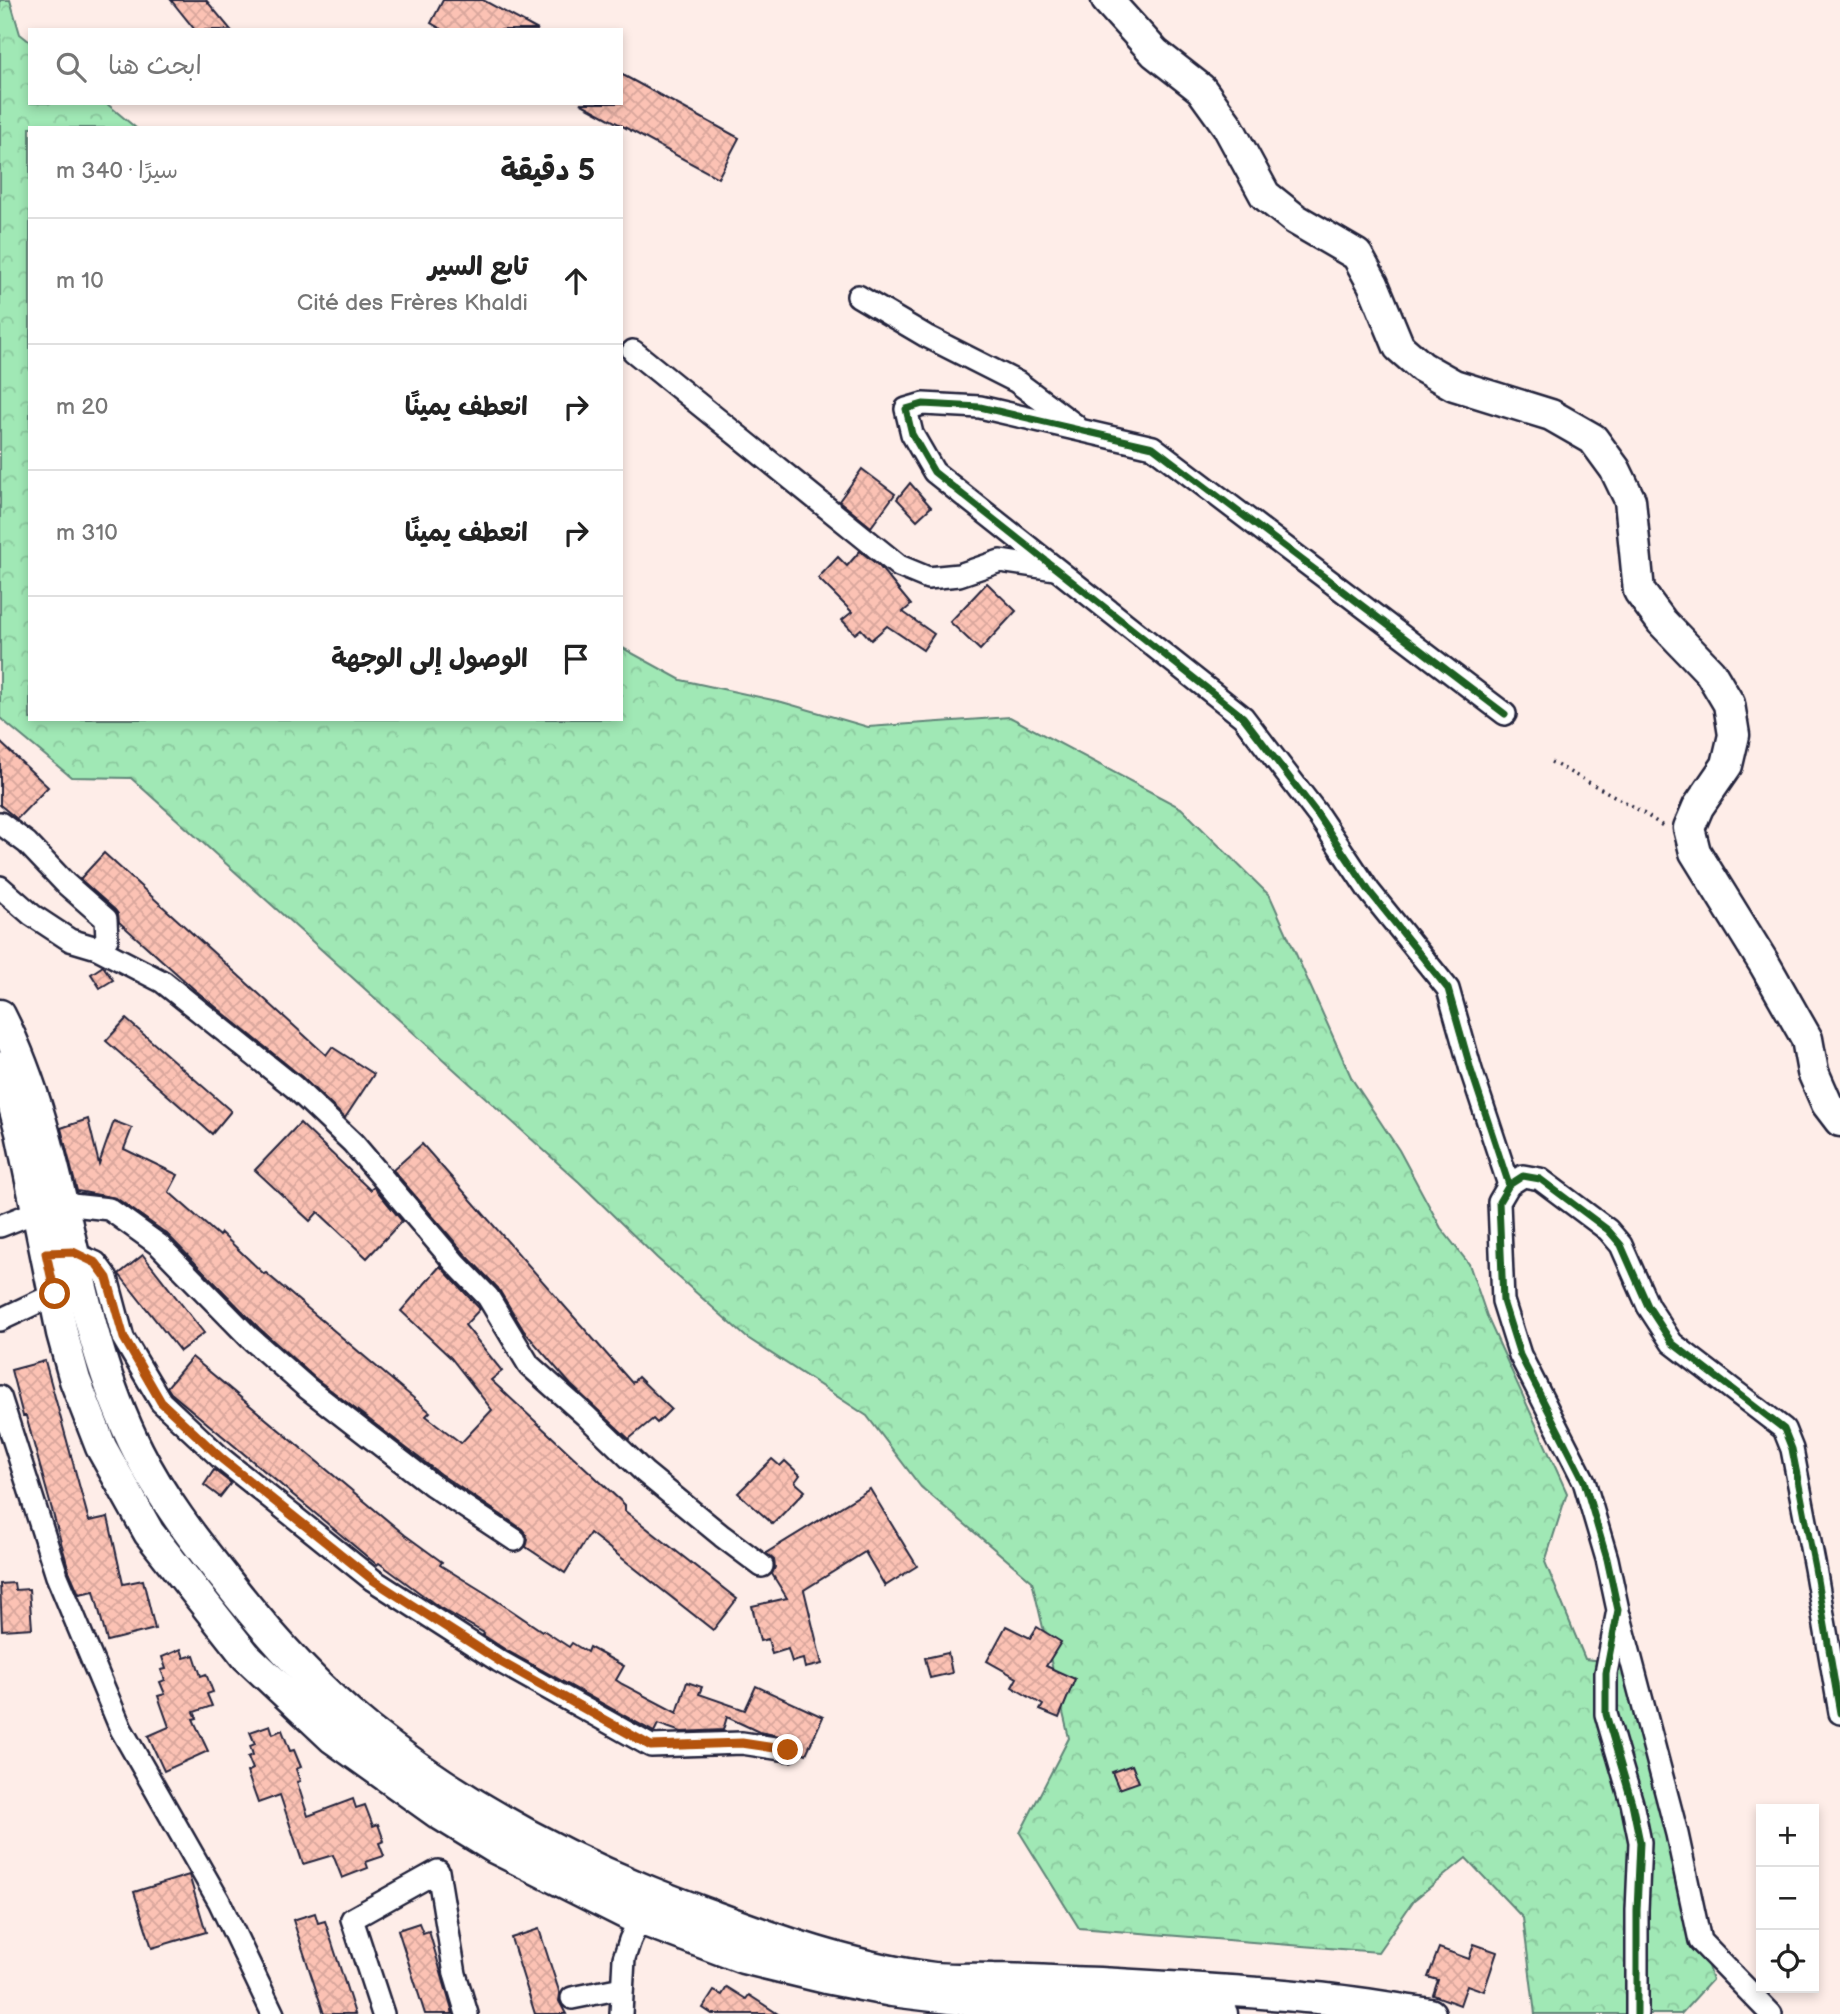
<!DOCTYPE html>
<html lang="ar">
<meta charset="utf-8">
<style>
:root{--surface:#fff;--page:#f6f6f6;--text:#222;--muted:#767676;--line:#e0e0e0}
body{margin:0;font-family:"Balsamiq Sans","Playpen Sans Arabic",sans-serif;background:var(--page);color:var(--text);direction:rtl}
.controls{position:absolute;right:21px;bottom:21px;display:grid;overflow:hidden;border-radius:0px;box-shadow:0 4px 10px #0003}
.controls button{width:63px;height:63px;display:grid;place-items:center;padding:0;border:0;border-bottom:2px solid var(--line);background:var(--surface);color:var(--text);font:35px sans-serif}
.stop{position:absolute;width:21px;height:21px;margin:-16px;border:5px solid #b45309;border-radius:50%;background:#fff}
.stop.end{background:#b45309;border-color:#fff;box-shadow:0 2px 7px #0008}
.list{margin:0;padding:0;list-style:none}
h2{display:flex;justify-content:space-between;align-items:center;height:91px;margin:0;padding:0 28px;font-size:30px}
h2 small{font-size:23px;font-weight:400;color:var(--muted)}
.list li{display:grid;grid-template-columns:46px 1fr auto;gap:21px;align-items:center;box-sizing:border-box;height:126px;padding:0 28px;border-top:2px solid var(--line)}
.list b{display:block;font-size:26px;white-space:nowrap}
.list p{margin:0;font-size:23px;white-space:nowrap;color:var(--muted)}
.list em{font-size:23px;font-style:normal;color:var(--muted)}
.icon{flex:none;width:38px;height:38px;fill:none;stroke:currentColor;stroke-width:2;stroke-linecap:round;stroke-linejoin:round}
.map{position:relative;flex:none;width:1840px;height:2014px;overflow:hidden;direction:ltr}
.search{position:absolute;background:var(--surface);box-shadow:0 4px 10px #0003;left:28px;top:28px;width:595px;height:77px;display:flex;align-items:center;gap:18px;box-sizing:border-box;padding:0 24px;border-radius:0px;color:var(--muted);font-size:26px}
.panel{position:absolute;background:var(--surface);box-shadow:0 4px 10px #0003;left:28px;top:126px;width:595px;height:595px;border-radius:0px;direction:rtl}
.map>svg:first-child{display:block}
.forest{fill:url(#forest-crowns);stroke:#618578;stroke-width:2}
.building{fill:url(#building-cross-hatch);stroke:#22223b;stroke-width:2}
.lines{fill:none;stroke-linecap:round;stroke-linejoin:round}
.street-casing{stroke:#22223b;stroke-width:26}
.secondary-casing{stroke:#22223b;stroke-width:35}
.path{stroke:#22223b;stroke-width:3.5;stroke-dasharray:2 5;stroke-linecap:butt}
.street{stroke:#fff;stroke-width:21}
.secondary{stroke:#fff;stroke-width:30}
.cycleway-casing{stroke:#fff;stroke-width:11}
.cycleway{stroke:#1b5e20;stroke-width:7}
.route{stroke:#b45309;stroke-width:9}
</style>
<div class="map">
<svg width="1840" height="2014" viewBox="0 0 1840 2014">
<defs>
<pattern id="forest-crowns" width="20" height="18" patternUnits="userSpaceOnUse" patternTransform="scale(1.75)"><rect width="20" height="18" fill="#a0e8b5"/><path d="M2 6a3 3 0 1 1 6 0M12 15a3 3 0 1 1 6 0" fill="none" stroke="#8ac79d"/></pattern>
<pattern id="building-cross-hatch" width="8" height="8" patternUnits="userSpaceOnUse" patternTransform="scale(1.75)"><rect width="8" height="8" fill="#fcc2b4"/><path d="M0 0l8 8M0 8l8-8" fill="none" stroke="#d8a69c"/></pattern>
</defs>
<rect width="100%" height="100%" fill="#feede8"/>
<filter id="ink" filterUnits="userSpaceOnUse"><feTurbulence type="fractalNoise" baseFrequency=".0143" numOctaves="2"/><feDisplacementMap in="SourceGraphic" scale="14" xChannelSelector="R" yChannelSelector="G"/><feConvolveMatrix kernelMatrix="1 2 1 2 8 2 1 2 1" color-interpolation-filters="sRGB"/></filter>
<g filter="url(#ink)">
<path class="forest" d="M0,0H10L20,34L30,42V103H106L136,128H30V719H621V647L681,680L782,702L868,727L1010,717L1181,808L1270,896L1352,1079L1399,1150L1441,1228L1469,1264L1488,1319L1567,1493L1545,1562L1585,1659L1620,1663L1712,1980L1681,2014H1535L1523,1918L1466,1858L1414,1900L1378,1952L1079,1928L1020,1833L1069,1738L1032,1581L921,1487L867,1416L746,1337L657,1258L579,1182L131,778L71,777L0,718Z"/>
<g class="building">
<path d="M171,0H206L231,30H195Z"/>
<path d="M443,0H483L538,30H443L431,23Z"/>
<path d="M621,74L739,138L718,178L580,103H621Z"/>
<path d="M862,469L895,494L871,527L839,501Z"/>
<path d="M910,483L931,507L917,520L897,499Z"/>
<path d="M860,551L879,566L911,605L903,612L934,634L923,650L887,626L871,640L861,629L855,634L842,620L852,612L818,578L838,557L847,566Z"/>
<path d="M987,583L1016,611L980,650L950,622Z"/>
<path d="M0,742L48,787L17,819L0,805Z"/>
<path d="M104,853L326,1055L332,1047L374,1074L345,1118L302,1077L195,990L119,922L118,914L115,910L80,879Z"/>
<path d="M103,966L113,980L100,988L91,974Z"/>
<path d="M126,1019L231,1111L212,1134L106,1041Z"/>
<path d="M88,1119L99,1164L114,1121L132,1128L124,1149L178,1175L169,1192L219,1236L221,1233L264,1274L266,1273L430,1412L426,1416L461,1443L492,1410L451,1358L401,1311L440,1266L480,1309L465,1325L502,1371L491,1380L625,1505V1511L737,1599L713,1630L590,1533L565,1573L526,1547L528,1540L526,1534L522,1529L440,1474L315,1378L259,1328L167,1234L116,1198L77,1191L61,1128Z"/>
<path d="M300,1123L370,1190L374,1187L402,1221L367,1258L318,1212L310,1221L255,1170Z"/>
<path d="M422,1144L632,1383L638,1377L671,1409L657,1423L653,1419L629,1439L571,1385L524,1331L498,1288L465,1254L393,1170Z"/>
<path d="M143,1255L204,1333L180,1351L119,1274Z"/>
<path d="M192,1357L405,1535L442,1562L440,1565L487,1594L542,1631L543,1630L569,1647L572,1643L587,1652L589,1647L624,1666L616,1680L622,1684L677,1713L687,1682L702,1687L699,1694L745,1710L756,1686L823,1717L806,1754L801,1752L800,1745L796,1739L759,1732L727,1717L723,1730L681,1732L658,1724L654,1732L506,1650L483,1635L484,1633L439,1607L379,1563L377,1565L171,1393L167,1387Z"/>
<path d="M45,1361L89,1521L108,1517L123,1584L143,1580L155,1629L107,1641L94,1591L79,1594L69,1571L26,1416H23L11,1370Z"/>
<path d="M772,1459L780,1466L785,1461L800,1475L795,1482L805,1491L773,1524L738,1493Z"/>
<path d="M214,1470L231,1483L220,1497L204,1485Z"/>
<path d="M870,1489L917,1566L885,1586L865,1552L804,1590L822,1664L805,1668L803,1659L792,1662L788,1649L772,1654L768,1639L760,1641L752,1606L787,1598L772,1574L775,1567L774,1560L766,1553Z"/>
<path d="M14,1583L15,1590L29,1589L32,1628L2,1630L0,1584Z"/>
<path d="M1006,1626L1030,1638L1037,1627L1061,1642L1046,1666L1075,1679L1059,1718L1040,1710L1043,1705L1012,1687L1017,1678L987,1661Z"/>
<path d="M181,1649L184,1658L194,1655L201,1676L206,1674L213,1692L207,1694L212,1706L194,1712L197,1718L193,1719L208,1751L164,1771L148,1736L169,1727L158,1696L165,1694L160,1682L165,1680L161,1670L166,1669L162,1657Z"/>
<path d="M948,1653L952,1673L930,1678L925,1658Z"/>
<path d="M270,1725L273,1734L282,1730L290,1751L294,1750L301,1767L296,1769L300,1781L297,1782L308,1816L353,1799L356,1808L365,1805L373,1826L378,1824L384,1841L379,1843L384,1856L366,1862L368,1868L342,1878L333,1855L303,1864L280,1795L258,1803L247,1772L253,1769L248,1757L253,1755L250,1746L255,1744L250,1732Z"/>
<path d="M1132,1765L1139,1782L1119,1789L1112,1772Z"/>
<path d="M189,1875L206,1932L152,1948L134,1892Z"/>
<path d="M315,1913L318,1923L325,1921L355,2014H324L293,1920Z"/>
<path d="M419,1923L423,1933L429,1931L453,2014H425L398,1930Z"/>
<path d="M539,1929L560,1994L559,2001L566,2014H535L511,1938Z"/>
<path d="M1474,1944L1497,1952L1484,1991L1467,1985L1460,2005L1433,1995L1438,1980L1428,1977L1439,1948L1469,1959Z"/>
<path d="M727,1987L746,1999L749,1995L778,2014H712L703,2008L714,1991L722,1995Z"/>
</g>
<g class="lines">
<g class="street-casing">
<g id="street">
<path d="M858,296L926,336L1017,382L1075,425"/>
<path d="M633,351L899,566L928,578L959,575L1000,561L1055,569"/>
<path d="M1505,714L1153,447L980,407L923,404L906,409L912,434L934,472L1243,717L1318,815L1369,891L1448,989L1471,1070L1509,1185"/>
<path d="M0,823L27,843L66,884L106,919L107,939L97,948L70,940L32,915L0,887"/>
<path d="M97,948L163,982L294,1087L353,1143L455,1263L488,1297L529,1365L585,1415L644,1472L722,1536L762,1566"/>
<path d="M0,1226L38,1211L63,1204L109,1209L159,1245L250,1338L307,1388L432,1485L515,1540"/>
<path d="M66,1253H73L96,1263L107,1278L123,1338L161,1402L222,1459L373,1580L499,1661L651,1746L742,1743L788,1750"/>
<path d="M0,1320L55,1294H66"/>
<path d="M0,1397L57,1576L121,1729L219,1901L273,2014"/>
<path d="M1620,1617L1677,1834L1700,1941L1771,2014"/>
<path d="M572,1998L622,1988"/>
<path d="M383,2014L352,1919L438,1871L455,1974L467,2014"/>
<path d="M621,2014L624,1958L630,1940L645,1908"/>
<path d="M1637,2014V1910L1640,1842L1632,1803L1606,1714V1673L1618,1610L1607,1559L1584,1481L1520,1355L1503,1301L1499,1202L1509,1185L1523,1176L1540,1179L1608,1230L1621,1245L1648,1306L1672,1343L1784,1429L1792,1449L1815,1568L1840,1713"/>
</g>
</g>
<g class="secondary-casing">
<g id="secondary">
<path d="M1107,0L1155,53L1201,89L1227,125L1265,195L1295,219L1357,255L1373,284L1399,347L1422,367L1454,385L1551,415L1593,439L1615,469L1630,500L1639,591L1662,622L1710,672L1729,704L1734,735L1727,765L1698,807L1689,828L1695,852L1765,965L1807,1039L1813,1072L1827,1104L1840,1121"/>
<path d="M0,1015C70,1154 68,1313 138,1451C161,1497 194,1540 226,1580C268,1634 314,1686 367,1729C450,1795 547,1850 645,1890C669,1900 694,1909 718,1918C788,1944 860,1969 934,1978C953,1980 973,1978 993,1979C1028,1979 1064,1982 1100,1983C1168,1987 1237,1990 1305,1997C1347,2000 1389,2008 1430,2014"/>
<path d="M0,1067L10,1092L21,1132L62,1333L75,1380L101,1447L149,1533L246,1656L333,1738L438,1813L495,1848L629,1915L743,1958L826,1978L892,1991L966,2000L1222,2014"/>
</g>
</g>
<path class="path" d="M1551,762L1631,805L1666,828"/>
<use href="#street" class="street"/>
<use href="#secondary" class="secondary"/>
<g class="cycleway-casing">
<g id="cycleway">
<path d="M1505,714L1153,447L980,407L923,404L906,409L912,434L934,472L1243,717L1318,815L1369,891L1448,989L1471,1070L1509,1185"/>
<path d="M1637,2014V1910L1640,1842L1632,1803L1606,1714V1673L1618,1610L1607,1559L1584,1481L1520,1355L1503,1301L1499,1202L1509,1185L1523,1176L1540,1179L1608,1230L1621,1245L1648,1306L1672,1343L1784,1429L1792,1449L1815,1568L1840,1713"/>
</g>
</g>
<use href="#cycleway" class="cycleway"/>
</g>
</g>
<g class="lines" filter="url(#ink)">
<path class="route" d="M55,1294L46,1253L73,1252L96,1263L107,1278L124,1338L161,1402L222,1459L373,1580L499,1661L651,1746L742,1743L788,1750"/>
</g>
</svg>
<div class="controls">
<button>+</button>
<button>−</button>
<button><svg class="icon" aria-label="locate" viewBox="0 0 24 24"><circle cx="12" cy="12" r="6"/><path d="M12 2v4M12 18v4M2 12h4M18 12h4"/></svg></button>
</div>
<div class="stop" style="left:55px;top:1294px"></div>
<div class="stop end" style="left:788px;top:1750px"></div>
<div class="search"><svg class="icon" aria-label="search" viewBox="0 0 24 24"><circle cx="10" cy="10" r="6"/><path d="M15 15l6 6"/></svg>ابحث هنا</div>
<section class="panel">
<h2>5 دقيقة<small>سيرًا · 340 m</small></h2>
<ul class="list">
<li><svg class="icon" aria-label="ahead" viewBox="0 0 24 24"><path d="M12 20V5M6 11l6-6 6 6"/></svg><div><b>تابع السير</b><p>Cité des Frères Khaldi</p></div><em>10 m</em></li>
<li><svg class="icon" aria-label="right" viewBox="0 0 24 24"><path d="M7 20v-9h11M14 6l5 5-5 5"/></svg><div><b>انعطف يمينًا</b></div><em>20 m</em></li>
<li><svg class="icon" aria-label="right" viewBox="0 0 24 24"><path d="M7 20v-9h11M14 6l5 5-5 5"/></svg><div><b>انعطف يمينًا</b></div><em>310 m</em></li>
<li><svg class="icon" aria-label="arrive" viewBox="0 0 24 24"><path d="M6 21V4h12l-3 4 3 4H6"/></svg><div><b>الوصول إلى الوجهة</b></div></li>
</ul>
</section>
</div>
